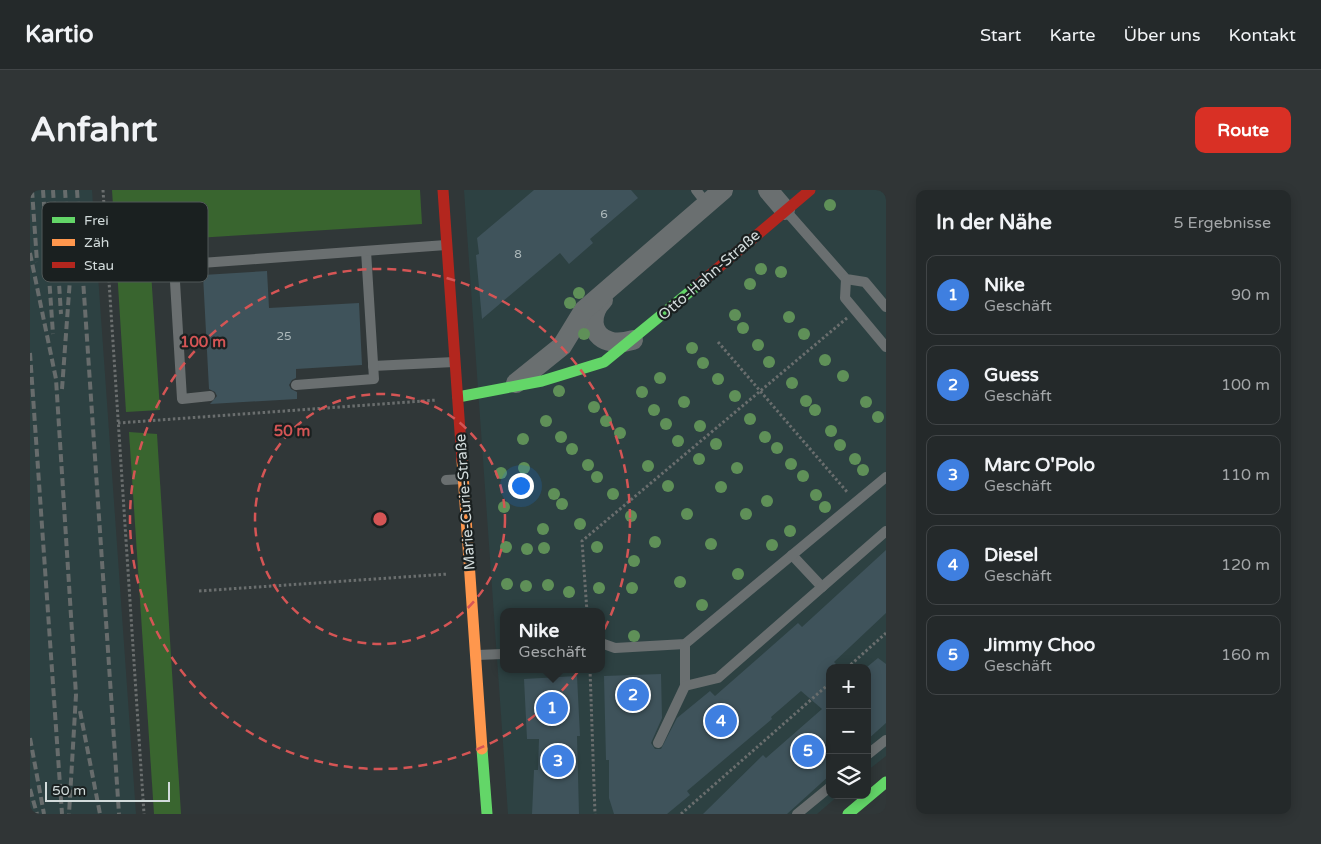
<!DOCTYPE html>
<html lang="de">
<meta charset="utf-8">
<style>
:root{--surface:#24292a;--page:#303536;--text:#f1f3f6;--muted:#a3a6a8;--line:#414547;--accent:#d93025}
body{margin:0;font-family:"Varela Round",sans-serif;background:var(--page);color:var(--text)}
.controls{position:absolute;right:15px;bottom:15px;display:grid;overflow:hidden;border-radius:10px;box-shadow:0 2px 12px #0003}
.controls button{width:45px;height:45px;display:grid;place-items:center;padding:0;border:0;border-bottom:1px solid var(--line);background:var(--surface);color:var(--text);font:25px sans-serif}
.scale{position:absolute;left:15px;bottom:12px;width:125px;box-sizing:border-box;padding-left:5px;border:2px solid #d2dbdb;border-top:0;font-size:14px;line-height:18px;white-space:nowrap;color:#d2dbdb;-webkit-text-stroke:4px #1a2020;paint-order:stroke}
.you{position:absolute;left:490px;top:295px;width:18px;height:18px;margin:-12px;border:4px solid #fff;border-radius:50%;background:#1a73e8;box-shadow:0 0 0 8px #1a73e833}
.badge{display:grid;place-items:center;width:32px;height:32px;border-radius:50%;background:var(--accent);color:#fff;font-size:16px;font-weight:700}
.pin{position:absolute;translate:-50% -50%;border:2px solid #fff;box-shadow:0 1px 5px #0006}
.popup{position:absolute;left:470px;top:418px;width:105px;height:65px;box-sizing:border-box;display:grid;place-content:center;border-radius:10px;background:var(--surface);filter:drop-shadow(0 1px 4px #0005);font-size:16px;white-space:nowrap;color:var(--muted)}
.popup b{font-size:19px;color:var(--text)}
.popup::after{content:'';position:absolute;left:50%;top:100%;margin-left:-10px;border:10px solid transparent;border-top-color:var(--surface)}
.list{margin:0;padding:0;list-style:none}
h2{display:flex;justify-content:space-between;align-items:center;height:65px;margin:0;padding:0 20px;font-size:21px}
h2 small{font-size:16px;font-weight:400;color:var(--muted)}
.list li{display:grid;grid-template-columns:32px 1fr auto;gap:15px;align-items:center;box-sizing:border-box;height:80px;margin:0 10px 10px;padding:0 10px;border:1px solid var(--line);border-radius:10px}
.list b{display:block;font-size:19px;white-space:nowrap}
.list p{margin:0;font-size:16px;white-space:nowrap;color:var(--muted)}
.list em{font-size:16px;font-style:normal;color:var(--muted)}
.icon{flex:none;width:28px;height:28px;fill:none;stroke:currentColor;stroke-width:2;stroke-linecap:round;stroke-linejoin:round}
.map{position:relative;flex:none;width:856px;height:624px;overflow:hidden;border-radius:10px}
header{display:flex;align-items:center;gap:30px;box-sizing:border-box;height:70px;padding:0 25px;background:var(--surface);border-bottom:1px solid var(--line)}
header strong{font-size:24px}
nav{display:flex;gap:28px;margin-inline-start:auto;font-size:18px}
.intro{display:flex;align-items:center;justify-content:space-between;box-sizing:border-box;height:120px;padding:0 30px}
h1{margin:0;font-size:35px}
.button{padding:12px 22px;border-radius:10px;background:var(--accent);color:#fff;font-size:18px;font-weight:700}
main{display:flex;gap:30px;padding:0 30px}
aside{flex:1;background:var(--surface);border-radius:10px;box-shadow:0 2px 12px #0003}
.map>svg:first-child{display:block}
.built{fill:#2d4142;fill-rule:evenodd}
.green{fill:#39652f}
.building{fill:#3f535b}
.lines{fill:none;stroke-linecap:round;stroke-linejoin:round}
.path{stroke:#6a6e6e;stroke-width:3;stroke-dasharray:2.5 2.5;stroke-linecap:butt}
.lane{stroke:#6a6f70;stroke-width:10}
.street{stroke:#6a6f70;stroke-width:20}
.fast{stroke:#63d668;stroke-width:11}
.slow{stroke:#ff974d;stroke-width:11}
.jam{stroke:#b3261e;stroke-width:11}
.rail{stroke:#676c6c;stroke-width:4;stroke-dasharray:8 4;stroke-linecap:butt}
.tree{fill:#5f9058}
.ring{fill:none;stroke:#d55555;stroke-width:2.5;stroke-dasharray:9 6}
.labels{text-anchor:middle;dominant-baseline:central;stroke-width:4.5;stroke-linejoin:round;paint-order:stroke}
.number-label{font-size:12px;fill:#adb9bb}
.street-label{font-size:15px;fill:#d2dbdb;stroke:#1a2020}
.key{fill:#1a2020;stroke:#515858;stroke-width:1}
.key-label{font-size:14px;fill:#d2dbdb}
.centre{fill:#d55555;stroke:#1a2020;stroke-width:2.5}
.ring-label{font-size:15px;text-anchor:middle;font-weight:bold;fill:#d55555;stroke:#1a2020;stroke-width:4.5;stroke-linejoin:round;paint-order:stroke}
</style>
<header>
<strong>Kartio</strong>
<nav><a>Start</a><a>Karte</a><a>Über uns</a><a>Kontakt</a></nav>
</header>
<div class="intro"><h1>Anfahrt</h1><a class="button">Route</a></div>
<main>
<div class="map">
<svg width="856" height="624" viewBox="0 0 856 624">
<rect width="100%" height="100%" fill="#303738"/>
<g class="built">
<path d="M0,0H62L106,624H0Z"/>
<path d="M434,0H856V566L837,581V478H800V605H809L787,624H478ZM473,422H571V479H473Z"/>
</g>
<g class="green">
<path d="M82,0H390L392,34L119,51L130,220L96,222Z"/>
<path d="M99,242L127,244L151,624H124Z"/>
</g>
<g class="building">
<path d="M504,0H601L608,8L560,49L563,53L539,74L530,63L452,129L446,65L449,64L447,48Z"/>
<path d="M237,81L239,118L329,113L332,175L266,179V188L262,190L259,195L261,199L267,202V209L180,214L187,206L185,202L179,199L173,85Z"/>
<path d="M856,360V423L804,472L810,478H800V585L757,624H673L733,565L736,568L792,519L771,501L741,527L742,529L657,601L660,605L637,624H584L579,608V570H576L574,486L631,484L632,528L621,553L625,559H631L647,528L680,501L685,506L768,433L772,437Z"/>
<path d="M848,468L856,474V533L837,550V477Z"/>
<path d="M547,486L550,546H547L549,624H502L504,580H508L509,549H497L494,489Z"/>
</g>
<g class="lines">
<g class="path">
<path d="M73,0L114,624"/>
<path d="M688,152L818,303"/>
<path d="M88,233L407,210"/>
<path d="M169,401L418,384"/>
<path d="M557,422L552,351L817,128"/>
<path d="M817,478L856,443"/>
<path d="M560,479L565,624"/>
<path d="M651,624L800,493"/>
</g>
<g class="lane">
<path d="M666,0L677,14"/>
<path d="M757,22L816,89L835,92L856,117"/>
<path d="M816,89L815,108L856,157"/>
<path d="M343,176L424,172"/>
<path d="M266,195L344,189L336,61"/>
<path d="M180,206L152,209L144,75L416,55"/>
<path d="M416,290L433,289"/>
<path d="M762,365L792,397"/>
<path d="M571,453L585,458L655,454L856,287"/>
<path d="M447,465L473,464"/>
<path d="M655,496V454"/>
<path d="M628,553L655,496L688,488L856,341"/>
<path d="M837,565L856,550"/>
<path d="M767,624L800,597"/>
</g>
<g class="street">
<path d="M738,0L755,20"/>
<path d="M573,110C560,123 559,145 579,151C587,154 596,152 603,150"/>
<path d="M486,193L532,156L554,120L693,0"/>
</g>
<g class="fast">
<path d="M428,207L512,191L574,172L668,95"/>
<path d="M452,559L457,624"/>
<path d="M818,624L856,592"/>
</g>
<path class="slow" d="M432,270L452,559"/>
<g class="jam">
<path d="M413,0L432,270"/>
<path d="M668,95L780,0"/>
</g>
<g class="rail">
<path d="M2,0L7,72"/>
<path d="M13,0L23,144"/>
<path d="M23,0L31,124"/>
<path d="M35,0L38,44"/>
<path d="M47,0L89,624"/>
<path d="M0,63L26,189L46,505L39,624"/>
<path d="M0,163L32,624"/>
<path d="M32,199L44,34"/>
<path d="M50,521L70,624"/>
<path d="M0,548L14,624"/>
<path d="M0,599L7,624"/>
</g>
</g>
<g class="tree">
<circle cx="800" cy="15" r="6"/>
<circle cx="731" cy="79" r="6"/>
<circle cx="751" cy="82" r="6"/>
<circle cx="720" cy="94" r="6"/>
<circle cx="549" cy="103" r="6"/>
<circle cx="540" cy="113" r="6"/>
<circle cx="705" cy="125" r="6"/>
<circle cx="759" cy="127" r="6"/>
<circle cx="713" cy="138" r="6"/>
<circle cx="554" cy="144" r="6"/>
<circle cx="774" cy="144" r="6"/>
<circle cx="728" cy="155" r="6"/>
<circle cx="662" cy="158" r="6"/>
<circle cx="795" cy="170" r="6"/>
<circle cx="739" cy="172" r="6"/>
<circle cx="673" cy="173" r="6"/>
<circle cx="813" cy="186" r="6"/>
<circle cx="630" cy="188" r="6"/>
<circle cx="688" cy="189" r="6"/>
<circle cx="762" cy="193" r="6"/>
<circle cx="529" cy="201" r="6"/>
<circle cx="612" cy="202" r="6"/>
<circle cx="705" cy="206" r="6"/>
<circle cx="776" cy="211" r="6"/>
<circle cx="654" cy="212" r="6"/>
<circle cx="836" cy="212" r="6"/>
<circle cx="564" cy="217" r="6"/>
<circle cx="624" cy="220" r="6"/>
<circle cx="785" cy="220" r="6"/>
<circle cx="848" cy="227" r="6"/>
<circle cx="720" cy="229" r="6"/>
<circle cx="516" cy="231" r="6"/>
<circle cx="576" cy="231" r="6"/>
<circle cx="636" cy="234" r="6"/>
<circle cx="670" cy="236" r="6"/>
<circle cx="801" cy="241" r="6"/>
<circle cx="590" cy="243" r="6"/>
<circle cx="531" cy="247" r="6"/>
<circle cx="735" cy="247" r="6"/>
<circle cx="493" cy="249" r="6"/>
<circle cx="648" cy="251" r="6"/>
<circle cx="686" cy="254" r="6"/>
<circle cx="810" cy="255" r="6"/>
<circle cx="747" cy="258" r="6"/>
<circle cx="542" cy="259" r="6"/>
<circle cx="669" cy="269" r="6"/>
<circle cx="825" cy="269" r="6"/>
<circle cx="761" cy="274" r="6"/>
<circle cx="558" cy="275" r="6"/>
<circle cx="618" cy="276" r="6"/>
<circle cx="494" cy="278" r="6"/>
<circle cx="707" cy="278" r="6"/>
<circle cx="833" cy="280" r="6"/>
<circle cx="471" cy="283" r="6"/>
<circle cx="773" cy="286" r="6"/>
<circle cx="567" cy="287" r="6"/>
<circle cx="638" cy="296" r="6"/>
<circle cx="691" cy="297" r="6"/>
<circle cx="493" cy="298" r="6"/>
<circle cx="524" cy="304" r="6"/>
<circle cx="583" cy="304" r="6"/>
<circle cx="786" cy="305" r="6"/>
<circle cx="737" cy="311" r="6"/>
<circle cx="532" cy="314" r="6"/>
<circle cx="474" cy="317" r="6"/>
<circle cx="795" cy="317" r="6"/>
<circle cx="657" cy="324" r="6"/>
<circle cx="716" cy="324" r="6"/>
<circle cx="601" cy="326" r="6"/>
<circle cx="550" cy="334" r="6"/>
<circle cx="513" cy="339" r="6"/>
<circle cx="760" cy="341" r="6"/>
<circle cx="625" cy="352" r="6"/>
<circle cx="681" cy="354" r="6"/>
<circle cx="742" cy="355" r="6"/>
<circle cx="476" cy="357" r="6"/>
<circle cx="567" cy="357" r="6"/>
<circle cx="514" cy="358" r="6"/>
<circle cx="497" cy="359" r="6"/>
<circle cx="604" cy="371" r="6"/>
<circle cx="708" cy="384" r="6"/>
<circle cx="650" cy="392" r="6"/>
<circle cx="477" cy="394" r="6"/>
<circle cx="518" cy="395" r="6"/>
<circle cx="496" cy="396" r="6"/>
<circle cx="569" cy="398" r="6"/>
<circle cx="602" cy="398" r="6"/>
<circle cx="539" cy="402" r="6"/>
<circle cx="672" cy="415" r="6"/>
<circle cx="604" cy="446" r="6"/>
</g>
<g class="ring">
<circle cx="350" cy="329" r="125"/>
<circle cx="350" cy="329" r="250"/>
</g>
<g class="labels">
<g class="number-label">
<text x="574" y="24">6</text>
<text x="488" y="64">8</text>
<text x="254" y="146">25</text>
</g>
<g class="street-label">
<text transform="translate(679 85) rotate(-41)">Otto-Hahn-Straße</text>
<text transform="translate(435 312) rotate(-94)">Marie-Curie-Straße</text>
</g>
</g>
<rect x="12" y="12" width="166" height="80" rx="8" class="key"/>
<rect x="22" y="27" width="23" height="6" fill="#63d668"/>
<rect x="22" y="49" width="23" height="7" fill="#ff974d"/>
<rect x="22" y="72" width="23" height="6" fill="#b3261e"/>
<g class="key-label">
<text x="54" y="35">Frei</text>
<text x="54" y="57">Zäh</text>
<text x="54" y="80">Stau</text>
</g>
<circle cx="350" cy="329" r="8" class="centre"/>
<g class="ring-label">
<text x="173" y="157">100 m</text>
<text x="262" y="246">50 m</text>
</g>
</svg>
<div class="controls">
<button>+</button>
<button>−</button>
<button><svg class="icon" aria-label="layers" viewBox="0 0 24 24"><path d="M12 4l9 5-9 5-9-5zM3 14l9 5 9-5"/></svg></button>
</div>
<div class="scale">50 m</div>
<div class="you"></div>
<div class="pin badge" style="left:522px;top:518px;background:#3f7fe0">1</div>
<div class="popup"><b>Nike</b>Geschäft</div>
<div class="pin badge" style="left:603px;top:505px;background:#3f7fe0">2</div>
<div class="pin badge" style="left:528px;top:571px;background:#3f7fe0">3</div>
<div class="pin badge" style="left:691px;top:531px;background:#3f7fe0">4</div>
<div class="pin badge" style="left:778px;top:561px;background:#3f7fe0">5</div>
</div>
<aside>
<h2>In der Nähe<small>5 Ergebnisse</small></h2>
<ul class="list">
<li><span class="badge" style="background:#3f7fe0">1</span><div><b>Nike</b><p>Geschäft</p></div><em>90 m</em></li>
<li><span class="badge" style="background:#3f7fe0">2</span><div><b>Guess</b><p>Geschäft</p></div><em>100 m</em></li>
<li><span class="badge" style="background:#3f7fe0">3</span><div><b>Marc O'Polo</b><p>Geschäft</p></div><em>110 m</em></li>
<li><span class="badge" style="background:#3f7fe0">4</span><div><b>Diesel</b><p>Geschäft</p></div><em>120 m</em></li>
<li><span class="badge" style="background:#3f7fe0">5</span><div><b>Jimmy Choo</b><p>Geschäft</p></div><em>160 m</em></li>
</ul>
</aside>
</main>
